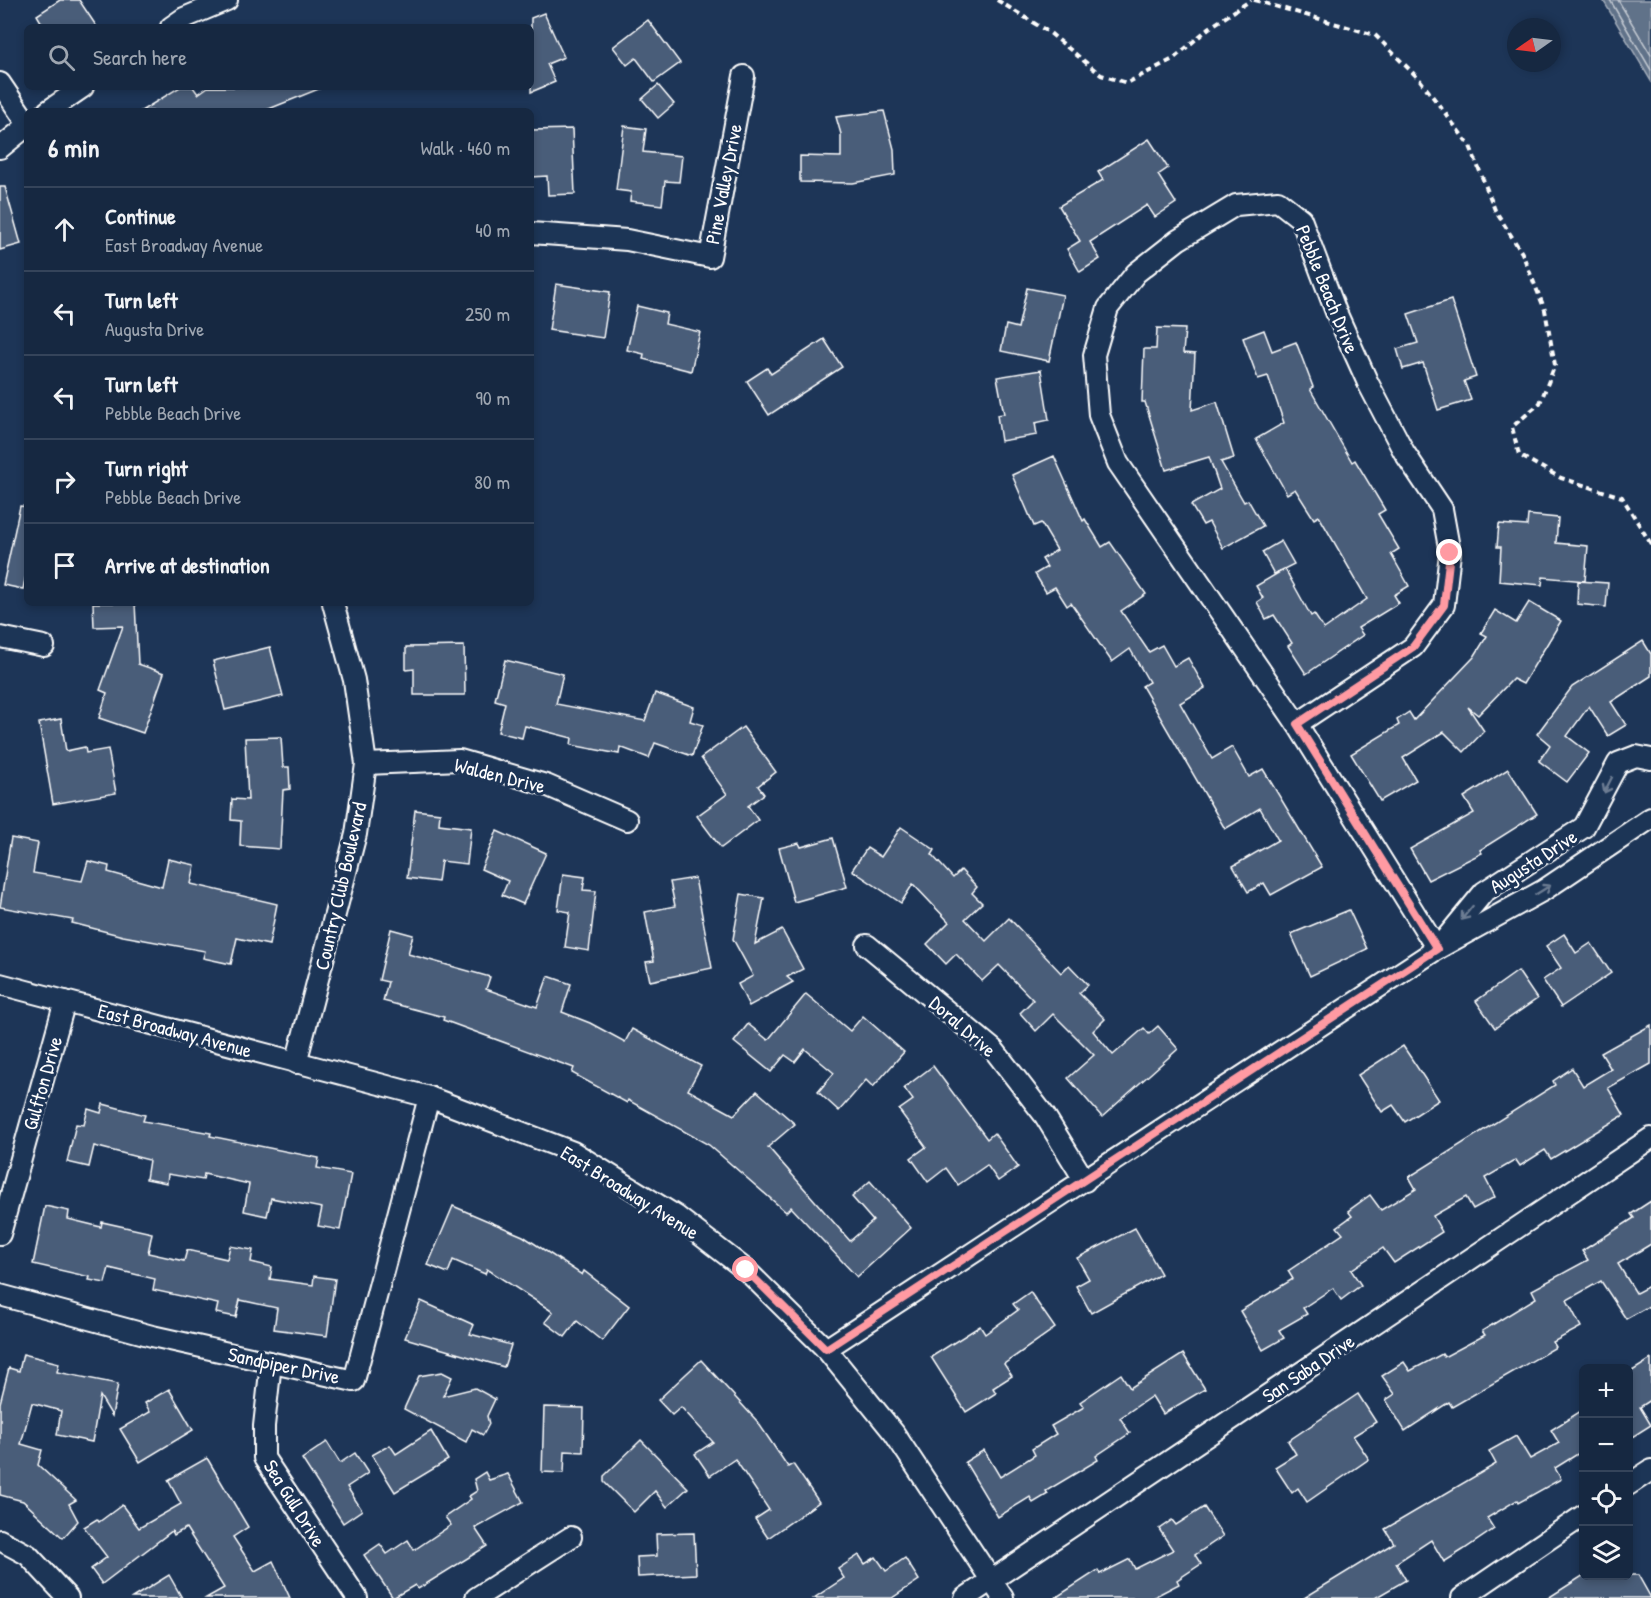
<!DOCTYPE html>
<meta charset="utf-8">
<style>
:root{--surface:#162841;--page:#23344c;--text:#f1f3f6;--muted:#9ea6b1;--line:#35445a}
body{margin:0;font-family:"Patrick Hand",sans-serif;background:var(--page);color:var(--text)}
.controls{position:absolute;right:18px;bottom:18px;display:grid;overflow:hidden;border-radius:9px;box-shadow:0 3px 9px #0003}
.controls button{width:54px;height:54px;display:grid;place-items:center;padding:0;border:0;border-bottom:2px solid var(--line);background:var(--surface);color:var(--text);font:30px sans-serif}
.compass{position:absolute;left:1507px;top:18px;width:54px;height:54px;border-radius:50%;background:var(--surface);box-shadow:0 3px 9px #0003;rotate:256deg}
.stop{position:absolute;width:18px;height:18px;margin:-14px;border:4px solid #ff9aa2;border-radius:50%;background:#fff}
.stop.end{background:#ff9aa2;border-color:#fff;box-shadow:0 2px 6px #0008}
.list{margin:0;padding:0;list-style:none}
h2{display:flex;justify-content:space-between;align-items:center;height:78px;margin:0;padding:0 24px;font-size:26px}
h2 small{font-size:20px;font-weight:400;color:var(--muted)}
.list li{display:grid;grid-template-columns:39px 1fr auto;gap:18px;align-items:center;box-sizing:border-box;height:84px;padding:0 24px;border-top:2px solid var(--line)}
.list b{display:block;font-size:22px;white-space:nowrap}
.list p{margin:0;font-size:20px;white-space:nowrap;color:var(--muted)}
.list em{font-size:20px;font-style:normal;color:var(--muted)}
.icon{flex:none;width:33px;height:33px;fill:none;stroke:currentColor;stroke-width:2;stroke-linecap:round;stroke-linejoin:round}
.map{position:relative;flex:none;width:1651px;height:1598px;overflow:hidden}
.search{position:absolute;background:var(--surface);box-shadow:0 3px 9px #0003;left:24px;top:24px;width:510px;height:66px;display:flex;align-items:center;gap:15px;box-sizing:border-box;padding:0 21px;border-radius:9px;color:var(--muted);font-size:22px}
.panel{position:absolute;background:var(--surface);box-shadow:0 3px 9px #0003;left:24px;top:108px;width:510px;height:498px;border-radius:9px}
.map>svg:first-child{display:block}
.water{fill:#617289;stroke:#a0aab8;stroke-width:1.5}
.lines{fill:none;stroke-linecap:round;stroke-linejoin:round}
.shore{stroke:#c0c7d0;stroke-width:1.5}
.building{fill:#4a5d79;stroke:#fff;stroke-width:1.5}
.minor-casing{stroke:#fff;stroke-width:24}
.path{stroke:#fff;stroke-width:4;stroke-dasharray:6 4.5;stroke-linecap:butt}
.minor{stroke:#1d3557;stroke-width:20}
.oneway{stroke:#6c7c92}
.route{stroke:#ff9aa2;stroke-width:8}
.labels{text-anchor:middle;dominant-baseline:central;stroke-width:6;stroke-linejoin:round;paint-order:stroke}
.street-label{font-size:20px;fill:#fff;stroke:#1d3557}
</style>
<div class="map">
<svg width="1651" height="1598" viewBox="0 0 1651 1598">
<rect width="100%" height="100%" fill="#1d3557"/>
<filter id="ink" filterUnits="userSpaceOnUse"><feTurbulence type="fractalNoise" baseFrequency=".0167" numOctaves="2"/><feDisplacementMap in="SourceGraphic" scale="12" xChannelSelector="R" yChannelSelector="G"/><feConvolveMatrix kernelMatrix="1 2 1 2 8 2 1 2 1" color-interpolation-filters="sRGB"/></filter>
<g filter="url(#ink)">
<path class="water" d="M1603,0H1651V81Z"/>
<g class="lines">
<g class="shore">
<path d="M1610,0L1651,70"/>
<path d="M1618,0L1651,55"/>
</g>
</g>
<g class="building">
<path d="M60,0H79L97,27H44L37,15Z"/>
<path d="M544,13L564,57L547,64L555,82L531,92V18Z"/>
<path d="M648,20L680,63L654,82L636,58L627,65L613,47Z"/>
<path d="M658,85L674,104L658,118L642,99Z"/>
<path d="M180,87H193L198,94L208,87L321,88L264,111H141Z"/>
<path d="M884,111L894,149L895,175L853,183L800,182V156L841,157V134L836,117Z"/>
<path d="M624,126L646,129L643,152L682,156L679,182L665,181L662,205L630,201L631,192L616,190Z"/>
<path d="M572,129L575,194L548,195L547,176L531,177V130Z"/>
<path d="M1149,139L1168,168L1158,175L1176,203L1155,217L1147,205L1090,242L1100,259L1080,272L1067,249L1080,241L1059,206L1103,180L1098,172Z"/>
<path d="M0,187H5L21,244L0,250Z"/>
<path d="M556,284L610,292L603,338L549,330Z"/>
<path d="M1027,288L1063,295L1049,361L1001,351L1006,325L1018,328Z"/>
<path d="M1451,300L1476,377L1464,381L1471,400L1438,410L1423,363L1403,369L1397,349L1418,343L1408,314Z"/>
<path d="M637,306L667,313L665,324L700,332L691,371L643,359L644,354L627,350Z"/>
<path d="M1157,328L1185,329L1183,353L1195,354L1192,410L1217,402L1234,458L1221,462L1244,502L1248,500L1263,526L1223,548L1209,522L1203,525L1191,505L1220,489L1209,457L1166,470L1145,402H1142L1144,349H1156Z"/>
<path d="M1264,330L1272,351L1296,342L1313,387L1310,389L1352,462L1355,460L1385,510L1378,514L1399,549L1391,554L1409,586L1394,595L1399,603L1358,628L1363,635L1306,674L1288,646L1292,643L1274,615L1266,619L1257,602L1263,598L1256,586L1285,569L1311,616L1314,614L1324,629L1367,599L1319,516L1314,519L1295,489L1287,494L1256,439L1284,423L1268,376L1258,379L1243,338Z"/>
<path d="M824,339L842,367L769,415L747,381L767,368L771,374Z"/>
<path d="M1041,370L1049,420L1035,423L1037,435L1001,441L997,415L1004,414L997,377Z"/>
<path d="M1054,456L1083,521L1085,519L1102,547L1110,542L1146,594L1121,611L1149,652L1162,645L1174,666L1188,658L1205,688L1180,703L1212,759L1232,747L1249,777L1263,769L1322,867L1271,895L1264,883L1248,892L1233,866L1278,840L1260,808L1225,829L1142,686L1149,682L1130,649L1112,662L1071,603L1067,606L1055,587L1046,592L1035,574L1047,567L1042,559L1057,550L1041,523L1034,526L1012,475Z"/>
<path d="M20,506L27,507V571L23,589L3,585Z"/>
<path d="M1528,515L1558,518L1556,543L1588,546L1585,581L1543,577L1542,585L1499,581L1501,547H1497L1499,524L1527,526Z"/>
<path d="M1281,541L1294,564L1274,574L1262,552Z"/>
<path d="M1578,581L1608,583L1606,607L1577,604Z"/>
<path d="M1529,602L1561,621L1523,684L1513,679L1478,715L1468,707L1484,731L1464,752L1444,732L1403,758L1416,780L1380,801L1351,754L1399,725L1397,720L1409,712L1414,720L1474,657L1487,636L1481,633L1495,610L1516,623Z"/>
<path d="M93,603H135L138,664L164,673L143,733L99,718L107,693L100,690L123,626L94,627Z"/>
<path d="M1643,641L1651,654V676L1611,702L1626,725L1608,736L1589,706L1567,736L1589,753L1567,782L1539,761L1550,745L1537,734L1572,687Z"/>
<path d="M464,646L465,695H414V669L406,670V647Z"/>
<path d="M270,647L283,696L225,710L213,661Z"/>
<path d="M505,660L563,674L556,704L645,721L655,693L694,707L690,721L703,725L692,756L655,743L649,758L620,747L619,754L571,745L572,738L525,726L522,738L498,732L505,703L495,700Z"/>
<path d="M61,719L66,751L85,747L86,753L108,749L116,793L53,804L39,723Z"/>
<path d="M743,727L776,772L758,786L764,794L748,806L758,820L721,848L697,816L727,794L701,758Z"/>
<path d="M281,737L283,767H289L290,789L283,790L280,849L240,846L241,821L231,820L232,799L248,800L245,738Z"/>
<path d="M1508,769L1537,814L1480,850L1482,853L1428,880L1410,849L1474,813L1464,797Z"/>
<path d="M415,810L440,813L439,824L471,828L467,864L441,861L438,882L407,878Z"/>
<path d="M901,827L935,850L932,855L953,878L961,870L977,887L972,893L982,903L965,919L986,941L1009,918L1061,973L1069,965L1088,985L1079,993L1105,1019L1093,1031L1113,1055L1144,1028L1149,1034L1158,1026L1178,1049L1102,1117L1068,1078L1094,1055L1053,1014L1036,1031L1020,1013L1033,1000L999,965L982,981L956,954L946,964L927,944L949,922L913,884L901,903L852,870L867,848L881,857Z"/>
<path d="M497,831L546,853L523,904L502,895L508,881L481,869Z"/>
<path d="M11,838L38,843L33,873L82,881L88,861L109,866L108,872L162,887L168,859L195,865L191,884L277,904L269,945L237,938L231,964L203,958L205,951L123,936L72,923L73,920L0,907Z"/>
<path d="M833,838L847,887L794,902L779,848L799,843L801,847Z"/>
<path d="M563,874L585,877L583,890L596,891L589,951L565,947L570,912L558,910Z"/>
<path d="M695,878L712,968L650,981L646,962L654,961L645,912L675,906L670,882Z"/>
<path d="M741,894L764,898L755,944L782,930L803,969L787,977L793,982L749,1006L738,984L753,976L733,939Z"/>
<path d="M1349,910L1367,949L1310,976L1291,934Z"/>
<path d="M391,929L413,935L408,954L490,977L486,989L537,1007L548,976L571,984L562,1012L590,1023L625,1042L632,1029L701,1066L688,1090L734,1115L757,1091L795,1124L768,1147L850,1241L873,1221L852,1197L870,1181L911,1228L857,1277L791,1207L786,1212L709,1145L628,1100L627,1103L572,1073L574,1068L443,1020L444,1017L383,1001L388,982L379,980Z"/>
<path d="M1564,934L1576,953L1591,943L1611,973L1561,1007L1543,980L1561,968L1546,946Z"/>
<path d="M1518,971L1537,999L1495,1028L1476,1001Z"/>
<path d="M806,994L850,1031L863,1016L904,1052L873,1087L866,1080L839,1111L818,1092L834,1073L805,1049L795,1062L785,1055L771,1072L734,1042L748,1024L768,1040Z"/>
<path d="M1651,1025V1064L1608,1088L1624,1115L1551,1159L1545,1150L1520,1166L1516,1160L1485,1178L1495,1197L1473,1209L1466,1197L1433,1216L1442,1232L1394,1263L1383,1248L1351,1270L1361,1285L1341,1300L1333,1288L1303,1308L1307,1314L1279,1330L1284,1338L1263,1350L1240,1311L1293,1279L1288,1271L1343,1234L1337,1227L1352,1216L1348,1211L1370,1195L1381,1210L1416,1189L1409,1177L1555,1085L1553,1081L1572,1068L1583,1086L1611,1069L1601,1053Z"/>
<path d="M1403,1046L1439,1100L1405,1122L1393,1105L1382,1112L1358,1075Z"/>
<path d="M933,1066L987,1139L994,1133L1018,1167L998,1181L987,1165L958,1185L946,1168L928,1182L911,1158L926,1147L899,1110L913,1100L904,1088Z"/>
<path d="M103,1104L145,1115L143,1121L211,1133L210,1136L319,1158L317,1168L351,1174L340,1230L318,1226L322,1208L271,1198L267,1216L244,1211L249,1184L204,1174L203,1180L168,1174L167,1183L146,1179L149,1160L94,1146L89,1167L67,1162L76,1124L84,1125L88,1109L101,1113Z"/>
<path d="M1651,1201V1244L1618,1264L1636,1293L1651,1285V1305L1626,1319L1601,1281L1567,1300L1581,1327L1553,1342L1556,1347L1452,1407L1449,1402L1405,1431L1386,1400L1395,1394L1382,1376L1404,1362L1410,1371L1442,1354L1444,1357L1485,1335L1482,1331L1536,1298L1532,1290L1588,1260L1582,1251L1634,1218L1631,1214Z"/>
<path d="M45,1206L69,1211L68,1219L101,1227L102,1222L152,1233L148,1253L184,1261L187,1250L227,1259L230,1246L253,1250L251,1262L272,1267L270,1279L313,1285L314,1276L335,1279L327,1336L274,1329L277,1308L240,1300L236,1317L216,1313L218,1304L153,1290L155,1279L109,1268L105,1283L89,1280L90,1277L33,1264Z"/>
<path d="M453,1206L523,1236L582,1275L584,1271L629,1306L602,1341L577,1321L565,1337L545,1322L553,1312L487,1269L485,1274L453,1260L448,1273L428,1265Z"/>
<path d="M1135,1228L1161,1274L1091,1313L1076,1286L1089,1279L1077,1258Z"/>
<path d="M1030,1292L1055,1328L1004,1364L1012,1376L993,1388L996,1393L966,1412L931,1357L980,1326L985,1334L1018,1310L1013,1304Z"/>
<path d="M421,1301L474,1325L470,1334L511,1345L504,1367L405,1338Z"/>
<path d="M23,1354L59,1363L57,1372L118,1384L112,1416L100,1396L92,1442L57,1435L61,1411L32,1403L21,1444L42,1450L38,1465L76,1500L69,1504L78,1521L63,1538L23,1501L0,1495V1403L9,1368L19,1371Z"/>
<path d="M1183,1354L1205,1389L1163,1414L1152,1396L1120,1418L1130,1433L1096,1456L1098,1460L1046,1491L1048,1494L1033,1503L1030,1497L998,1517L965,1462L984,1450L1000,1477L1035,1455L1032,1449L1056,1434L1051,1426L1084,1407L1080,1402L1121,1374L1130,1388Z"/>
<path d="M1651,1359V1400L1640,1407L1651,1425L1629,1439V1373Z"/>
<path d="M701,1360L757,1421L788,1467L793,1464L819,1502L768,1538L755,1519L769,1510L735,1459L710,1476L695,1454L713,1442L681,1407L672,1415L658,1400Z"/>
<path d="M442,1372L452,1377L443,1396L475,1388L495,1399L487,1416L489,1424L483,1435L472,1429L466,1442L404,1409L419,1376Z"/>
<path d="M169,1389L193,1430L140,1462L120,1429L150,1412L145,1403Z"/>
<path d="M1358,1394L1376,1422L1353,1436L1369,1459L1307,1502L1298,1488L1292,1493L1275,1467L1296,1454L1288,1441Z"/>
<path d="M544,1407L584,1408L583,1452L565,1451L564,1473L542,1472Z"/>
<path d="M1584,1409V1450L1555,1468L1561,1479L1518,1503L1517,1500L1487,1518L1494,1529L1463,1550L1444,1562L1431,1540L1396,1563L1406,1580L1375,1598H1304L1394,1543L1385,1529L1496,1464L1489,1451L1516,1436L1530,1459L1559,1443L1551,1430Z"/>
<path d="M431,1431L448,1460L395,1492L372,1455L390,1445L396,1454Z"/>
<path d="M641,1440L688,1488L667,1507L655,1491L634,1512L604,1482V1476Z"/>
<path d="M327,1442L340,1463L355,1453L368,1473L347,1487L362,1510L343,1523L302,1459Z"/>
<path d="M207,1458L248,1527L233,1537L255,1571L273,1561L290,1598H206L224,1588L186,1528L174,1535L172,1531L102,1584L91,1569L107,1557L84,1527L97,1519L99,1522L122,1505L139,1528L181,1504L168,1480Z"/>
<path d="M485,1472L489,1480L508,1474L523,1502L475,1528L487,1546L418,1589L415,1585L393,1598L364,1555L380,1544L387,1554L408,1540L414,1550L451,1525L445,1517L471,1499L469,1496L477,1491L474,1479Z"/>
<path d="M1204,1507L1223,1536L1195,1555L1201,1564L1177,1580L1179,1584L1152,1598H1055L1098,1570L1100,1574L1130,1559L1135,1569L1173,1550L1159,1529L1172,1520L1176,1525Z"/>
<path d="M694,1533L696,1574L638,1577L637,1557L657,1556L656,1534Z"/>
<path d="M859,1555L865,1564L876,1557L886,1571L905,1558L919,1580L892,1598H814L844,1578L838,1569Z"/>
<path d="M169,1575L182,1598H132Z"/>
<path d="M1584,1575H1638L1651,1598H1548Z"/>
</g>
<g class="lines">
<g class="minor-casing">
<g id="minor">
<path d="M171,27L184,18L227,0"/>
<path d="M0,83L27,123"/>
<path d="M48,111L83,87"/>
<path d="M0,148L27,126"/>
<path d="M1278,201L1301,219L1336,312L1368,383L1404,452L1442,509L1450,553L1444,605L1413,647L1297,724L1118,463L1099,415L1094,355L1108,308L1136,273L1178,240L1236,205Z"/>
<path d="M531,233L627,240L710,257L744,76"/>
<path d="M0,637L44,646"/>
<path d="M1297,724L1437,949"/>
<path d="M366,764L460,760L546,785L627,820"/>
<path d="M1442,943L1484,892L1584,827L1618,763L1636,756L1651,759"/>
<path d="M867,945L994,1050L1045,1116L1085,1181"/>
<path d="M0,984L429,1097L573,1152L676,1216L746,1270L826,1349L894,1433L1003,1598"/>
<path d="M296,1063L356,834L366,764L354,680L333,603"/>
<path d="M0,1234L65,1001"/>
<path d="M0,1295L152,1336L354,1381L429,1097"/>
<path d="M826,1349L1437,949L1544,890L1651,818"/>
<path d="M271,1363L264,1426V1458L357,1598"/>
<path d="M1628,1485L1651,1470"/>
<path d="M0,1540L28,1555L68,1598"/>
<path d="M476,1598L571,1537"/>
<path d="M965,1598L1651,1138"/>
<path d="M1462,1598L1584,1515"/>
</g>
</g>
<g class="path">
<path d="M997,0L1050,33L1101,75L1127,83L1173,59L1209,28L1251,0"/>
<path d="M1254,0L1375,35L1420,80L1470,146L1495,210L1522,253L1545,310L1555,365L1540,403L1512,427L1519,455L1561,478L1622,497L1651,544"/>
</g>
<use href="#minor" class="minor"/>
</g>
<defs><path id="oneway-shaft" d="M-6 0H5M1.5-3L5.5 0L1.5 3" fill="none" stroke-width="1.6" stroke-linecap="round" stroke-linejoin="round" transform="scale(1.5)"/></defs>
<g class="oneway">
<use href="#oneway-shaft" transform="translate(1608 785) rotate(117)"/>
<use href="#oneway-shaft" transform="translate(1543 890) rotate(-32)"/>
<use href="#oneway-shaft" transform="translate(1467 913) rotate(129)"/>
</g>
</g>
<g class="lines" filter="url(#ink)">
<path class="route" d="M746,1270L826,1349L1437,949L1297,724L1413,647L1444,605L1450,553"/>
</g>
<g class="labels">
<g class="street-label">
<text transform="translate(723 184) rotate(-79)">Pine Valley Drive</text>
<text transform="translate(1328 289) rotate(68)">Pebble Beach Drive</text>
<text transform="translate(500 775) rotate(14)">Walden Drive</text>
<text transform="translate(1533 861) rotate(-33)">Augusta Drive</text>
<text transform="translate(340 886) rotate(-77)">Country Club Boulevard</text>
<text transform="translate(963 1026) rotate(41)">Doral Drive</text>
<text transform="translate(175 1030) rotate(15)">East Broadway Avenue</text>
<text transform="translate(42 1083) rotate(-74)">Gulfton Drive</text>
<text transform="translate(630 1192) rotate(32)">East Broadway Avenue</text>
<text transform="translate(284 1365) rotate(12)">Sandpiper Drive</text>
<text transform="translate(1308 1368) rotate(-34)">San Saba Drive</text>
<text transform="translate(295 1503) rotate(58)">Sea Gull Drive</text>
</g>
</g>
</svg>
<div class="controls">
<button>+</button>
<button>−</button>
<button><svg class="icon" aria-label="locate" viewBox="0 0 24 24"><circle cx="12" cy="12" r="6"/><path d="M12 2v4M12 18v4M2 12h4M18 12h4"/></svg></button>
<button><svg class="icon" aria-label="layers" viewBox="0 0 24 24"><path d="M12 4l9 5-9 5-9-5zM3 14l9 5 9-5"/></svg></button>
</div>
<svg class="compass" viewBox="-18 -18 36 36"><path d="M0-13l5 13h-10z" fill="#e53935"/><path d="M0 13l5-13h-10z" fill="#9ea6b1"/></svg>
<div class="stop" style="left:746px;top:1270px"></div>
<div class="stop end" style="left:1450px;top:553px"></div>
<div class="search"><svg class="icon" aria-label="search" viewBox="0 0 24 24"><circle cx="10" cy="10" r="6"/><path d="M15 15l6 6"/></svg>Search here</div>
<section class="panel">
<h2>6 min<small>Walk · 460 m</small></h2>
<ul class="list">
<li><svg class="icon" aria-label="ahead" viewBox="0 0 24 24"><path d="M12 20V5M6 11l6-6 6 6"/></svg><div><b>Continue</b><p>East Broadway Avenue</p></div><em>40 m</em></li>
<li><svg class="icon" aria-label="left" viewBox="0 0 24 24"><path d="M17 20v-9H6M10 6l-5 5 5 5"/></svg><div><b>Turn left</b><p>Augusta Drive</p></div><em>250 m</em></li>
<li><svg class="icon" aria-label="left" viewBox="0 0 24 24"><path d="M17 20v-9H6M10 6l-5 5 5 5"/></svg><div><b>Turn left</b><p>Pebble Beach Drive</p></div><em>90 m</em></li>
<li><svg class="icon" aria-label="right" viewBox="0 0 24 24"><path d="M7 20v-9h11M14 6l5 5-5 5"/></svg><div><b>Turn right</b><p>Pebble Beach Drive</p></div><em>80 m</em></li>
<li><svg class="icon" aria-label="arrive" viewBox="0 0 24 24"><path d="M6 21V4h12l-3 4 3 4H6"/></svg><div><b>Arrive at destination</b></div></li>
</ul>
</section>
</div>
